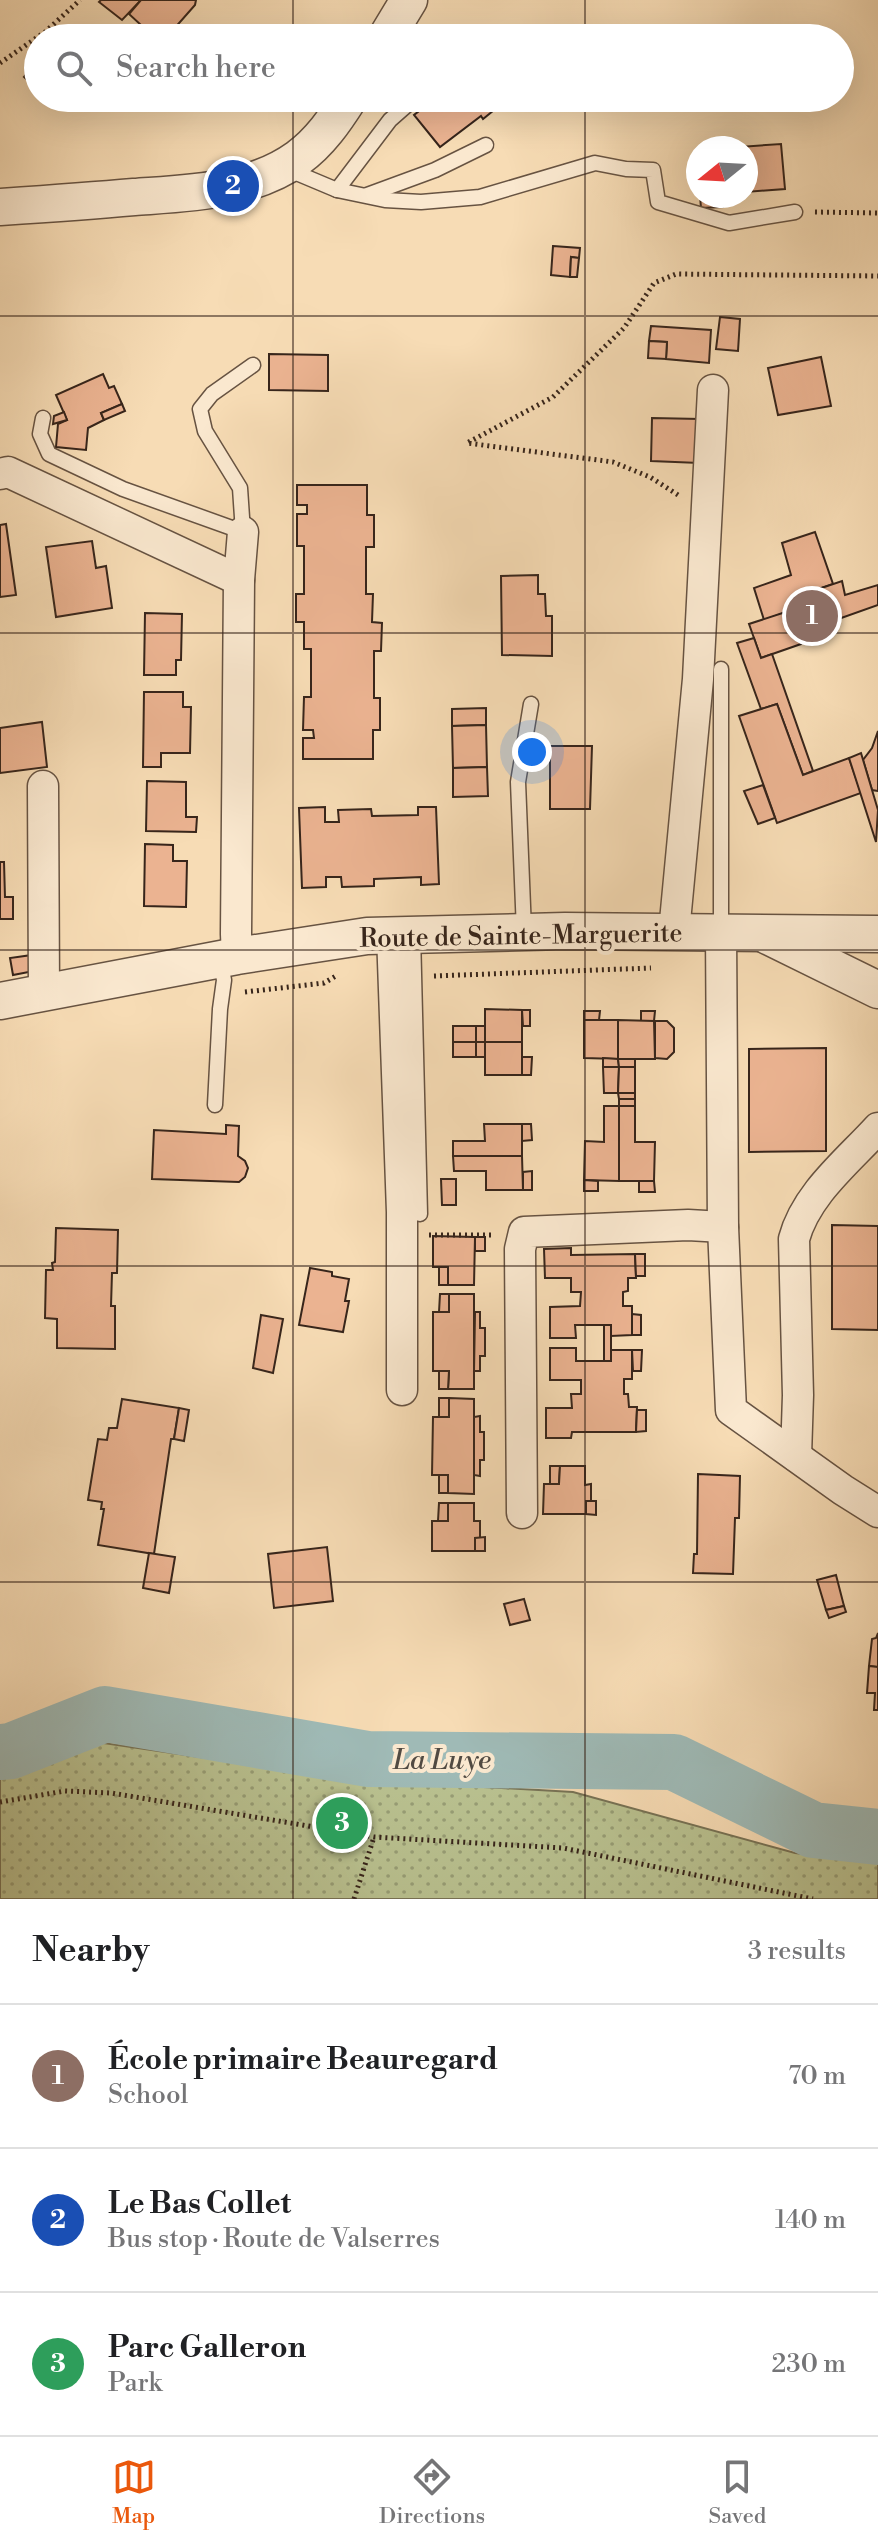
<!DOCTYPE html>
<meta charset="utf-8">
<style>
:root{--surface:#fff;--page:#f6f6f6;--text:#202124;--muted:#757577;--line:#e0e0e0;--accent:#ea580c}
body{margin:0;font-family:"Libre Bodoni",serif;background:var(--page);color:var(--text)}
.compass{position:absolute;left:686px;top:136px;width:72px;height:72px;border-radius:50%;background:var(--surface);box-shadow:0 8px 32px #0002;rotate:252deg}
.you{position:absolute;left:532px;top:752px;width:28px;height:28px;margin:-20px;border:6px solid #fff;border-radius:50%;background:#1a73e8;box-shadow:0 0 0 12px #1a73e833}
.badge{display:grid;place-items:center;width:52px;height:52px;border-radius:50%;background:var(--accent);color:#fff;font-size:26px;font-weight:700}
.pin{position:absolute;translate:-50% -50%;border:4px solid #fff;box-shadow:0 2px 8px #0006}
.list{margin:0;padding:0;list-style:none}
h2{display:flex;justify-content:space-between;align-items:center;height:104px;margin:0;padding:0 32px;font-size:34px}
h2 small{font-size:26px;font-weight:400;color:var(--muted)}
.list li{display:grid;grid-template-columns:52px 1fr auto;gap:24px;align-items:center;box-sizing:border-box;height:144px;padding:0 32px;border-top:2px solid var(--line)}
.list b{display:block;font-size:30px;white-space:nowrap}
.list p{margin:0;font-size:26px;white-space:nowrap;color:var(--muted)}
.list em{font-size:26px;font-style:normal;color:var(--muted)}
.icon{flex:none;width:44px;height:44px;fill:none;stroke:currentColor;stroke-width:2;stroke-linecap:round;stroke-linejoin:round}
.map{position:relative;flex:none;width:878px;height:1899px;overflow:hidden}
.search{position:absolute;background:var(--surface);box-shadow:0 8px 32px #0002;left:24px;right:24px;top:24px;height:88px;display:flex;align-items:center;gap:20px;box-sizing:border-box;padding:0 28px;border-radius:44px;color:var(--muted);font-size:30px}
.sheet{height:536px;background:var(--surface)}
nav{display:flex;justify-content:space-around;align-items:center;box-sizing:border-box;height:112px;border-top:2px solid var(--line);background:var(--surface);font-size:22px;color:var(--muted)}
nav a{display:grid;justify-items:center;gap:4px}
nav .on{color:var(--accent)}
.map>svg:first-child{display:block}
.park{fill:url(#park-dots);stroke:#787356;stroke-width:2}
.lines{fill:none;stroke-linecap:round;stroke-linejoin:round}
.river{stroke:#9fbab6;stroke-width:56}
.building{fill:#ebb391;stroke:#37251b;stroke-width:2}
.service-casing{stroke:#675342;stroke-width:17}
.minor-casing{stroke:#675342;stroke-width:33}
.tertiary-casing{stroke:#675342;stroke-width:39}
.path{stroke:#37251b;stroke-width:5;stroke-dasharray:2 4;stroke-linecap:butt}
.service{stroke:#fae8cf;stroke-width:14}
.minor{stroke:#fae8cf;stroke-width:30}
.tertiary{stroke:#fae8cf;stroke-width:36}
.grid{fill:none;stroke:#37251b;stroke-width:2;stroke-opacity:0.55}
.labels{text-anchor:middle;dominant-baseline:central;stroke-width:8;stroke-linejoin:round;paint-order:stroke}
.street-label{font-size:26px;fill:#37251b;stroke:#fae8cf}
.water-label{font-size:28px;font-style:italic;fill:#514a42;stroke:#fae8cf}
</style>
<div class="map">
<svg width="878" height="1899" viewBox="0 0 878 1899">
<defs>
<pattern id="park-dots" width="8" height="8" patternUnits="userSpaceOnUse" patternTransform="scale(2)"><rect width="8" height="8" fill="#b9c190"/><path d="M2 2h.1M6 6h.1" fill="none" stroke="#979d75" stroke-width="1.8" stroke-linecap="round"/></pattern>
</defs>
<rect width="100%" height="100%" fill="#f7dcb5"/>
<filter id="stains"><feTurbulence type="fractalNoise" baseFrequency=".0025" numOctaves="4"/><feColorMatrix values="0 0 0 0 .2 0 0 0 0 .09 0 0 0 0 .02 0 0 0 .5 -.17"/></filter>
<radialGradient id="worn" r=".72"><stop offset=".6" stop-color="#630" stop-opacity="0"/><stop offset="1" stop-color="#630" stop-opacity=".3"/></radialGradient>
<path class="park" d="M83,1740L358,1780L573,1792L795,1853L878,1863V1899H0V1764Z"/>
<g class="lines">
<path class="river" d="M0,1752L11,1751L105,1714L368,1759L674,1762L813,1830L878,1837"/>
</g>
<g class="building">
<path d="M101,0H141L122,20L99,2Z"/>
<path d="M141,0H196L195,5L166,38H155L129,14Z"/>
<path d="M446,26L455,38H432Z"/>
<path d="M38,61V90L24,77Z"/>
<path d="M436,98H500L504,102L483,119L481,116L440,147L414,115Z"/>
<path d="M781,144L785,189L746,192V148H725Z"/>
<path d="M700,196H723V207L701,208Z"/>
<path d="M553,246L580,248L579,258L571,257L570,277L551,275Z"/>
<path d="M571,257L579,258L577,277H570Z"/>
<path d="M720,317L740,319L738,351L716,349Z"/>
<path d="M651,326L711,330L709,363L666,359L667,342L649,341Z"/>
<path d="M649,341L667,342L666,359L648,358Z"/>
<path d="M269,354L328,355V391L269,390Z"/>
<path d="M821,357L831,406L778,415L768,368Z"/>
<path d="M103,374L109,388L114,386L122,404L101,413L104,420L88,428L86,450L56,447L58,424L67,420L56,395Z"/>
<path d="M122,404L125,411L104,420L101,413Z"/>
<path d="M64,412L67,420L53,424L54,416Z"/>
<path d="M652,418L700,419L699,463L651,461Z"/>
<path d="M297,485H367V515H374V547H366V594H373L372,622L382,623L381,651H374V698H380V730H373V759H303V738H314L313,730H303L304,697H311V649H304V622H296V594H304V546H297V514H307V505H297Z"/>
<path d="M6,524L16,595L0,597V525Z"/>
<path d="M815,532L833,584L801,595L804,606L764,620L754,588L791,575L782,543Z"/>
<path d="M92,541L96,568L106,566L112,608L56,617L46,547Z"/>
<path d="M538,575V594H545L546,616H552V656L502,655L501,576Z"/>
<path d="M842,581L845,595L878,585V605L799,633L801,644L761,658L749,624L804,606L801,595Z"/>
<path d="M145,613L182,614L181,660H176V675H144Z"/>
<path d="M754,638L761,658L772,654L813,771L803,775L777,704L761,709L737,643Z"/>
<path d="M144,692H183V707H191L190,753H161V767H143Z"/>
<path d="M777,704L803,775L849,758L861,793L777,823L739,716Z"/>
<path d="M486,708V725L452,726V709Z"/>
<path d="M42,722L47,767L0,773V728Z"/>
<path d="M486,725L487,767L453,768L452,726Z"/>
<path d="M878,731V791L872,790L863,760L872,748Z"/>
<path d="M550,746H592L590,809H550Z"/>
<path d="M861,753L878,810L876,842L849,758Z"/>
<path d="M487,767L488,796L453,797V768Z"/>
<path d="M147,781L186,782V817H197L196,832L146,831Z"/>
<path d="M763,785L775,818L758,824L744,791Z"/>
<path d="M325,807V822H339L338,810L371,809L372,816L418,815V807H436L439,884L421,885V877L374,879V886L342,887L341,877H326V887L302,888L299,808Z"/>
<path d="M145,844L173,845V861H187L186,907L144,906Z"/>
<path d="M0,862H4L5,897H13V919H0Z"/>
<path d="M32,955L34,971L13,975L10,958Z"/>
<path d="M485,1009L522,1010V1042H485Z"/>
<path d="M522,1010H530V1026H523Z"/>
<path d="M584,1011H600L599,1020H584Z"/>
<path d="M641,1011H655L654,1021H641Z"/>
<path d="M584,1020H618V1059L584,1058Z"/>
<path d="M618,1020L654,1021L655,1059H618Z"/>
<path d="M655,1021H667L674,1028V1052L667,1059L655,1058Z"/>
<rect x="453" y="1026" width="23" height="16"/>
<rect x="476" y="1026" width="9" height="16"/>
<rect x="453" y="1042" width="23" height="15"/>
<rect x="476" y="1042" width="9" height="15"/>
<rect x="485" y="1042" width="37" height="33"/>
<path d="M826,1048V1151L749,1152V1049Z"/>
<path d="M522,1057H532L531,1075H522Z"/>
<path d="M603,1058L618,1059L619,1067H603Z"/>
<path d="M618,1059H635V1067H619Z"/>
<path d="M603,1067H619L618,1093H604Z"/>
<path d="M619,1067H635V1093H618Z"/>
<path d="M618,1093H635V1099H619Z"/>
<rect x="619" y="1099" width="16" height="7"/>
<path d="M604,1106H619V1181L584,1180L585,1141L604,1142Z"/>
<path d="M619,1106H635V1142H655L654,1181H619Z"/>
<path d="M484,1124H522V1156H453V1141H485Z"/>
<path d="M522,1124H531L532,1140L522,1141Z"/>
<path d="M226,1125L239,1126L238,1156L245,1161L248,1168L245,1177L239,1182L152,1179L154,1130L226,1134Z"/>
<path d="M453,1156H522L523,1190H486V1171H454Z"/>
<path d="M532,1171V1190H523V1172Z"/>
<path d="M441,1179H456V1205H442Z"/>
<path d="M584,1180L598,1181V1191H584Z"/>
<path d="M639,1181H654L655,1192H639Z"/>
<path d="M832,1225L878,1226V1330L832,1329Z"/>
<path d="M56,1228L118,1230L117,1273H112L111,1306H115V1349L57,1348V1319L45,1318L46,1270H53L52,1263L55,1262Z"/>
<path d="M433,1236L475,1237L474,1285H448V1267H433Z"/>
<rect x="475" y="1237" width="10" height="14"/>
<path d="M571,1248V1255L635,1254L636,1278H628V1291L623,1292V1306H632V1335L611,1336V1325H575L576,1338H550V1307L580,1306L581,1292H571V1278H545L544,1249Z"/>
<path d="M635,1254H645V1276H636Z"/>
<rect x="439" y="1267" width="9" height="18"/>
<path d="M310,1268L332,1272V1276L349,1279L345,1301H349L343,1332L299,1325Z"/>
<path d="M440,1294H449V1312H439Z"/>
<path d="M449,1294H474V1389H448L449,1371H433V1312H449Z"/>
<path d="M475,1312H480V1328H485V1356H480V1371H474Z"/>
<path d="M632,1314L641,1315V1335H632Z"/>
<path d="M261,1315L283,1319L273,1373L253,1368Z"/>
<rect x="604" y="1325" width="7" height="36"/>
<path d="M550,1348H576V1361H611V1350H632V1379H624V1394H628L629,1407H637L636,1432H572L571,1438H546V1408H572L571,1394H581V1380H550Z"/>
<path d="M632,1350H642L641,1371H633Z"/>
<path d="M439,1371H449L448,1389H439Z"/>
<rect x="439" y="1398" width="10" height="19"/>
<path d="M449,1398L474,1399V1494L448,1493V1475H432L433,1417H449Z"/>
<path d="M122,1399L179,1408L174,1439H171L154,1554L98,1545L104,1509H101L102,1502L88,1500L98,1439L107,1440L109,1428H117Z"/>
<path d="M179,1408L189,1410L184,1441L174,1439Z"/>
<path d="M637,1410H646V1431L636,1432Z"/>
<path d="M480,1416V1432H484V1460H480V1476L474,1475V1417Z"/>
<path d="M550,1466H560L559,1484H550Z"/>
<path d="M560,1466H585V1485L591,1484V1501H586V1514H543L544,1484H559Z"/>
<path d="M698,1474L740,1476L739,1518H735L733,1574L693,1573L694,1554H697Z"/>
<rect x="439" y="1475" width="9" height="18"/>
<path d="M586,1501H596V1515L586,1514Z"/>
<path d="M439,1503H448V1521H438Z"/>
<path d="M448,1503H474V1521H480V1538H475V1551H432V1521H448Z"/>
<path d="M485,1537V1551H475V1538Z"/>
<path d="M327,1547L333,1601L274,1608L268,1554Z"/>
<path d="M149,1553L175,1557L169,1593L143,1588Z"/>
<path d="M836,1575L844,1606L826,1610L817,1580Z"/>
<path d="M524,1599L530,1620L510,1625L504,1604Z"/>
<path d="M844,1606L846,1612L829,1618L826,1610Z"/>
<path d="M878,1633V1667L869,1666L872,1639L876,1638Z"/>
<path d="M869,1666L878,1667V1710H874L875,1693H867Z"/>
</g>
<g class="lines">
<g class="service-casing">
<g id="service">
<path d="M287,169L337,190L385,200L421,202L480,197L595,163L626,169L653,170L658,202L729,223L795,212"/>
<path d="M337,190L390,120L415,98"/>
<path d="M367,195L435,170L486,145"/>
<path d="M43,418L40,434L49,454L123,489L243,532L240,488L205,431L200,409L212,394L253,365"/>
<path d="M524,931L518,782L531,704"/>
<path d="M721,932V669"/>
<path d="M413,934L420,1214"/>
<path d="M215,1105L220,1009L224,980L220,959"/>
</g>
</g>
<g class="minor-casing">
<g id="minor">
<path d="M0,474L8,472L239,580"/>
<path d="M43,786L44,993"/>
<path d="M674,932L698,679L713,390"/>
<path d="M721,932L723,1227L731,1410L843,1490L878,1512"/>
<path d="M392,934L402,1212V1390"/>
<path d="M237,956L236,934L239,580L243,532"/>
<path d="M796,1456L798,1395L794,1239C806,1194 848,1161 878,1128"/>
<path d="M522,1513L520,1249L524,1232L688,1225L723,1227"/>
</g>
</g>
<g class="tertiary-casing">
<g id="tertiary">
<path d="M386,38L409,0"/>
<path d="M0,207C45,204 89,201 134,197C189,193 251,192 298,158C320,142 335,120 349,98"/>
<path d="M768,936L878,990"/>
<path d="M0,1001L237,956L367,936L565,931L878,934"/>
</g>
</g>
<g class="path">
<path d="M0,63L45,32L80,0"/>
<path d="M815,212L878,213"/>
<path d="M678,495L650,477L613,462L467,443L553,397L624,328L654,283L676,274L878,276"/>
<path d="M434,976L651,968"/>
<path d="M245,992L324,983L336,976"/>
<path d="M429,1235H495"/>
<path d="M0,1802L65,1791L111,1793L374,1837L563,1848L813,1899"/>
<path d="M354,1899L374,1837"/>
</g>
<use href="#service" class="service"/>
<use href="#minor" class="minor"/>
<use href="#tertiary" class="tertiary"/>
</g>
<path class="grid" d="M293,0V38M585,0V38M293,98V1899M585,98V1899M0,316H878M0,633H878M0,950H878M0,1266H878M0,1582H878"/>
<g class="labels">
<g class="street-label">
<text transform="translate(521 936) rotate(-1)">Route de Sainte-Marguerite</text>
</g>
<g class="water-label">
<text x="442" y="1760">La Luye</text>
</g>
</g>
<rect width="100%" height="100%" filter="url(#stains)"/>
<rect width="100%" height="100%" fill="url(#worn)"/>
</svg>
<svg class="compass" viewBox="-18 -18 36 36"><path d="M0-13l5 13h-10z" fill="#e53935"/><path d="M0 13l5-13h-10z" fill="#757577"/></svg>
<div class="you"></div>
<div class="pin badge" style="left:812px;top:616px;background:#8d6e63">1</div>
<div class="pin badge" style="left:233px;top:186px;background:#1a4fb4">2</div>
<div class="pin badge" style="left:342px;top:1823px;background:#2e9e5b">3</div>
<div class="search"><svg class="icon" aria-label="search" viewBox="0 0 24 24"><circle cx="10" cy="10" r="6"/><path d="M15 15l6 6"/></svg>Search here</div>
</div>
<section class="sheet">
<h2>Nearby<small>3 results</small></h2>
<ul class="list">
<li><span class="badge" style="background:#8d6e63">1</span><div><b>École primaire Beauregard</b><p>School</p></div><em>70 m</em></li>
<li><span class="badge" style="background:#1a4fb4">2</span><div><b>Le Bas Collet</b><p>Bus stop · Route de Valserres</p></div><em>140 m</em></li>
<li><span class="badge" style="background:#2e9e5b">3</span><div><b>Parc Galleron</b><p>Park</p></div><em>230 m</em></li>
</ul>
</section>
<nav>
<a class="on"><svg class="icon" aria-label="map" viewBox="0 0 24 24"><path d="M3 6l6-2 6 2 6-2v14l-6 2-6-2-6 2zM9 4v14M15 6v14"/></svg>Map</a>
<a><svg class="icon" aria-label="directions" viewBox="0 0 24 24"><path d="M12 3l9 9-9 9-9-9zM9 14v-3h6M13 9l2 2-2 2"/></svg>Directions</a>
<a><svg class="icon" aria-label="saved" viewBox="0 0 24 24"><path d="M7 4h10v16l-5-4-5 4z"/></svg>Saved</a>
</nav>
